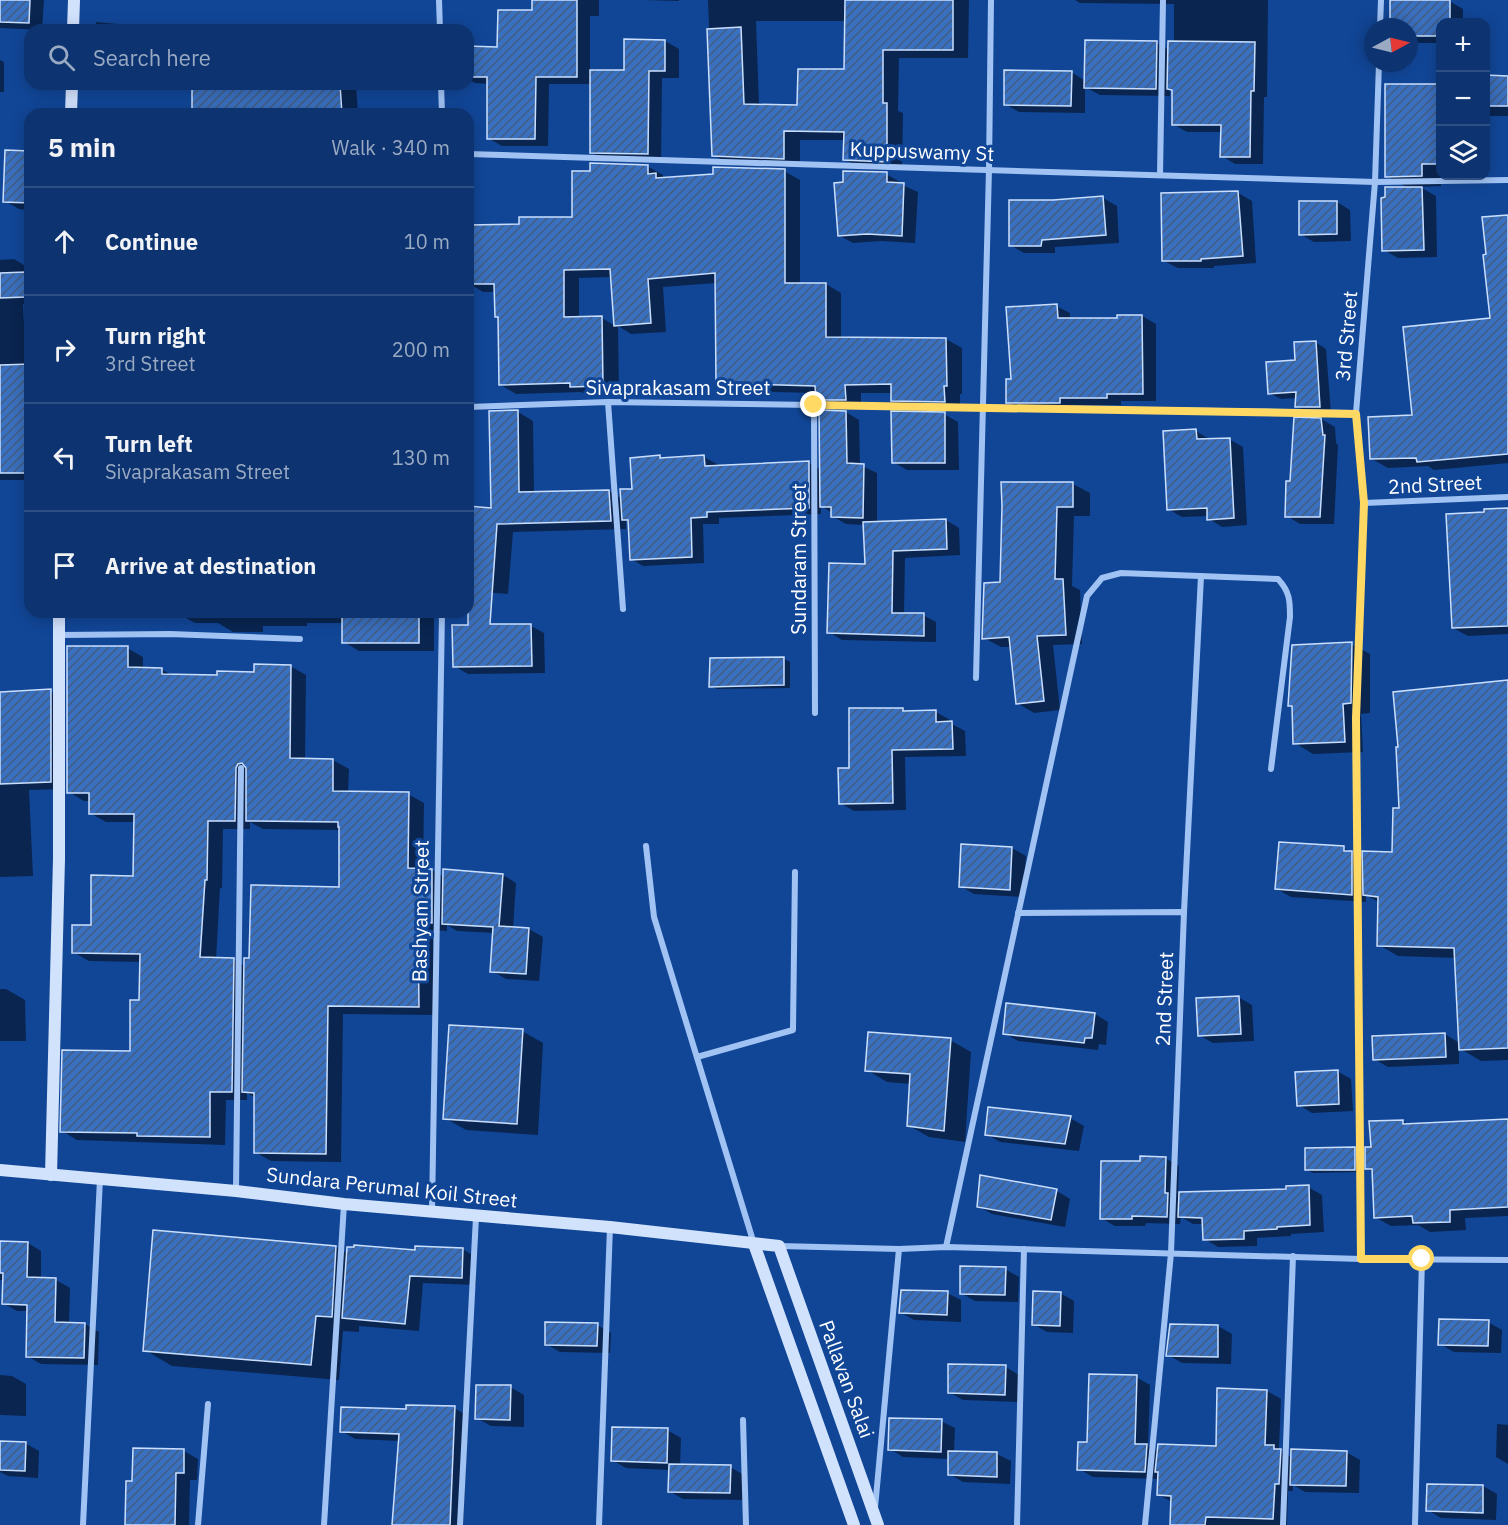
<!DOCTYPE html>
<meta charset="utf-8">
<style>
:root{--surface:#0d3471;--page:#163c76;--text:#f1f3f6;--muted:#9aaac3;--line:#2d4f84}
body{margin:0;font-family:"IBM Plex Sans",sans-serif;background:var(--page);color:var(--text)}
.controls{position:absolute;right:18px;top:18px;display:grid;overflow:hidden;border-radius:12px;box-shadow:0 3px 15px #0003}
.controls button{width:54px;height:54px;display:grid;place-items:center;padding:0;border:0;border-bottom:2px solid var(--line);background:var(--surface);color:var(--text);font:30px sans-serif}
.compass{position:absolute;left:1364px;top:18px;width:54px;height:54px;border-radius:50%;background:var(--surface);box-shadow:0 3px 15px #0003;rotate:83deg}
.stop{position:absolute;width:18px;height:18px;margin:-14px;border:4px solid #ffd964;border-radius:50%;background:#fff}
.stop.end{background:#ffd964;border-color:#fff;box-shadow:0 2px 6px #0008}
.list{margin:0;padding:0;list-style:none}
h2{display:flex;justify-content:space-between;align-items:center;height:78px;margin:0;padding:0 24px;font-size:26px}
h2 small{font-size:20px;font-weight:400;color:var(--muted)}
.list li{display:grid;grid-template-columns:39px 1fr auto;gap:18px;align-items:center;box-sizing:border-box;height:108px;padding:0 24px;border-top:2px solid var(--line)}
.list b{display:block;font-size:22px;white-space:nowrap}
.list p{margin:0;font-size:20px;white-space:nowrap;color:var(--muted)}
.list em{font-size:20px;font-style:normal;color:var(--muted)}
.icon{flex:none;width:33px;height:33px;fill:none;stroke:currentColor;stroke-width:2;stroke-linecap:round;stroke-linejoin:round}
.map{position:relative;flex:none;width:1508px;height:1525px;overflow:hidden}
.search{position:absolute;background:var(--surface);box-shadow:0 3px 15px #0003;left:24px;top:24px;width:450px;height:66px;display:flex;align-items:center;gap:15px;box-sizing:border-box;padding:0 21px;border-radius:18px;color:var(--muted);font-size:22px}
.panel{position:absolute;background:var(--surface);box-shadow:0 3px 15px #0003;left:24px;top:108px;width:450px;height:510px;border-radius:18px}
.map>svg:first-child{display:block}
.shadow{fill:#0007;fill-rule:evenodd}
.building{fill:url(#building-hatch);stroke:#cadffe;stroke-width:1.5}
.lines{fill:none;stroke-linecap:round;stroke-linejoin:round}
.street{stroke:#a1c3f4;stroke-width:6}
.secondary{stroke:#d1e2fd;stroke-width:12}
.route{stroke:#ffd964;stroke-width:8}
.labels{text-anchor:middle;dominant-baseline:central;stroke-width:6;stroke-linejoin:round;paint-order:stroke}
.street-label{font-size:20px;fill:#fff;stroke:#114697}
</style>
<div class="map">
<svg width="1508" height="1525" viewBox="0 0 1508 1525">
<defs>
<pattern id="building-hatch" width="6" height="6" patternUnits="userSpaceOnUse" patternTransform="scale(1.5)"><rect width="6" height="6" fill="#3a70c0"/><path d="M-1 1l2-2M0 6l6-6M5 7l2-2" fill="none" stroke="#445c80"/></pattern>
</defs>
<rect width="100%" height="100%" fill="#114697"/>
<g class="shadow">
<path d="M0,0H44L42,30L0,28Z"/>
<path d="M534,0H599V16H590V71L625,72L665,41L679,49V78H662L661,161L605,160L591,152L592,84H549L548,146H502L488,138L489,84L475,83L468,79V48H499L534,12Z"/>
<path d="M643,0H679V1L644,0Z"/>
<path d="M708,0H969L968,58H899L898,111L903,113L902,170L861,169L845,159V140H800V167L730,165L714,155ZM756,21H846V71L799,107L759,106Z"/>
<path d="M1075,0H1268L1267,97H1264L1263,164H1235L1222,156V132H1187L1173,124L1174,91L1170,89V96L1100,95L1085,87V113L1019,112L1005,104L1071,72L1086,81L1157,43L1169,50L1174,43V4L1080,3Z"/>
<path d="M1449,1L1463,9V22H1440V43H1409V27H1391Z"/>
<path d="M96,22L118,24L125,27L124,30H95Z"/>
<path d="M195,24H230L240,30H195Z"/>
<path d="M0,60L4,62V92H0Z"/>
<path d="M1486,77H1508V116H1488V174H1486Z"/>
<path d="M194,84H356L358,114H193Z"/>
<path d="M1387,85H1440L1441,186L1420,187L1436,196L1437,257L1398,258L1384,250L1408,188L1387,176Z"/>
<path d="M30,153V210L19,209L5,201Z"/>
<path d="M647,166L663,175V179L784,171L800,180V284H826L841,293V339H946L962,348V394H960V410L908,409L893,400V393H861V408H833L817,399V393L733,391L717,382L716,283L663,287L666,332L631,334L618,326L619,394L587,395L581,392L516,394L501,385L499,318L496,292H483L468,283V226L520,225L574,218ZM612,277L615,326L602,318H579V278Z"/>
<path d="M886,174L900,182V184L918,192L915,243L881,241L853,243L840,236Z"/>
<path d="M1238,193L1252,201L1256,263L1214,266V268H1178L1164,261Z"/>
<path d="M1103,198L1117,206L1119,243L1055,247V253H1024L1010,245L1053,201Z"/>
<path d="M1337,202L1350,210L1351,241L1314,242L1300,234Z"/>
<path d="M1508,216V463L1434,470L1428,466L1388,468L1372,459L1414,417L1492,319L1487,255Z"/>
<path d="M14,259L27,267V275L30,276V304H23L26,366L30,365V480H0V260Z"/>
<path d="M1056,306L1070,313V319L1118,320V317L1142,316L1156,324V401H1121V405H1073V410H1021L1007,402L1012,380Z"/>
<path d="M1315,342L1326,349L1331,413L1307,412L1296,406L1297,398L1281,399L1269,393Z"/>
<path d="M518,412L533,421L534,493L609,491L622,499L634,491L660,457L665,460L704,457L717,464V467L809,463L821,470L846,412L859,420L860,465L877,473V523L946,520L959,528L960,555L905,558L904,614L923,615L936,622V642L842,640L829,632L867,565L865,525L846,524L832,516V513L821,506V514L719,518V524H703L704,563L643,566L631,559L629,523L626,521V529L513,532L508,594L468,591V507L492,509Z"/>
<path d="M944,414L958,422L959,470H907L893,462Z"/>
<path d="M1321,419L1335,427L1336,443L1338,445L1334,524H1300L1287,516L1291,483Z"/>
<path d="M1196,431L1209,439H1229L1243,447L1247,525L1222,527L1209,519V516L1182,517L1168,509Z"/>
<path d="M1073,484L1090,493V516H1074L1072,586L1080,590L1082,644L1053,645L1060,710L1034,713L1017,703L1011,647H1001L984,638L1002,583Z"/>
<path d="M1508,509V634L1468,636L1453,628L1485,514Z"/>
<path d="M179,612H434V651H359L344,642V623H307V626H263V632H233L218,623H195L179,614Z"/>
<path d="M531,626L544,633L545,673L468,674L454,666Z"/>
<path d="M1351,644L1370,654V713L1361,714L1363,752L1313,754L1295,743L1293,707L1290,705Z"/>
<path d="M127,648L143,657V669H161L173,676L218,677L256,673L290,666L306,675L305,760H333L349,769L348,793L408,794L424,803L423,870H432L444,877L503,875L516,883L513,928L529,929L543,937L539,981L506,979L492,971L495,933L457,931L447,925V931L433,930L434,1015L343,1014L341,1162L271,1161L255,1152L256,1098L247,1093V1100H226L225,1145L77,1140L62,1131L132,1052L141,1002V962L89,961L73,952L135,877V822H106L90,813V801H84L69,792ZM250,822L263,829L341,830V888L250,960L245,966L233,959H216L220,888H222L223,829H250Z"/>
<path d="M783,658L790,662V688L717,689L711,686Z"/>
<path d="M1508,682V1060L1481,1061L1459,1048V1064L1388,1067L1374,1059L1445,1034L1461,1044L1456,958L1398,956L1379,945L1380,903L1366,895V902L1291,897L1277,889L1344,848L1364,860L1394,853L1401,810Z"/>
<path d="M50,691L64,699V789L29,790L33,876L0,877V693Z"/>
<path d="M902,710L907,713L936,712L950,720V723L965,731L966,756L905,757L906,810L854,811L840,803L850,769Z"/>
<path d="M1012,848L1026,856L1023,897L974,894L960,886Z"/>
<path d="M0,989H6L25,1000L26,1041H0Z"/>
<path d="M1238,997L1252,1005L1254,1041L1213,1043L1199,1035Z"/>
<path d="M1095,1014L1108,1022L1106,1045L1099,1044L1098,1050L1018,1041L1004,1033Z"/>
<path d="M522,1031L543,1043L538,1135L466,1130L445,1118Z"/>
<path d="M950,1040L971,1052L965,1142L929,1137L908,1125L911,1084L887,1082L867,1070Z"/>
<path d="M1337,1071L1351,1079L1353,1111L1312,1113L1299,1105Z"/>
<path d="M1070,1118L1084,1126L1079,1151L1000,1142L986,1134Z"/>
<path d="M1403,1121L1410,1125L1508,1121V1216L1465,1218L1466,1230L1430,1232L1418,1225L1391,1226L1375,1217L1373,1172L1367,1169L1372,1148Z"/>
<path d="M1354,1149L1361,1152V1172L1313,1173L1307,1170Z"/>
<path d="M1165,1158L1179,1166L1178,1194L1288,1191L1308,1187L1322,1195L1324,1232L1291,1234V1236L1257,1238V1246L1218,1247L1205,1239L1204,1224H1193L1181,1217L1180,1224L1146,1223L1145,1226H1115L1101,1218L1141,1163Z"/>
<path d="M1057,1191L1070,1199L1065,1227L992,1214L978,1206Z"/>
<path d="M0,1242L28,1243L41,1251V1279L56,1280L70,1288L69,1324H85L99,1332L98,1365L41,1364L27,1356L29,1311H17L3,1303L4,1280H0Z"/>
<path d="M336,1247L348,1254L462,1249L476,1257V1285L423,1283L419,1331L359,1326V1332L343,1331L339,1380L172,1366L145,1350Z"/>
<path d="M1005,1269L1019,1277L1018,1302L975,1301L961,1293Z"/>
<path d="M947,1293L961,1300V1322L914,1320L900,1312Z"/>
<path d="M1060,1293L1074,1301L1073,1333L1047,1332L1033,1324Z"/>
<path d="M1488,1322L1502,1330L1501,1353L1454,1352L1440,1344Z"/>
<path d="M597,1325L611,1333L610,1353L560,1352L546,1344Z"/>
<path d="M1218,1326L1232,1334L1231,1364L1182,1363L1168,1355Z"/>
<path d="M1006,1367L1019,1375V1402L963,1400L949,1392Z"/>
<path d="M0,1375L12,1376L26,1384V1416L0,1415Z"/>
<path d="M1136,1377L1150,1385L1148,1446L1159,1452L1217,1447L1267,1391L1281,1399L1279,1449L1292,1458L1346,1452L1360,1460L1359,1493L1305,1492L1293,1485V1491H1288L1287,1525H1171L1172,1502L1159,1495V1479L1093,1477L1079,1469L1089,1444Z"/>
<path d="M510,1387L524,1395V1427L491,1426L477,1418Z"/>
<path d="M454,1408L468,1416L463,1525H394L400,1441L355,1439L342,1431L407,1411Z"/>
<path d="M941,1421L955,1428L954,1452L997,1454L1011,1461L1010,1484L963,1482L949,1474V1459L903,1457L890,1449Z"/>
<path d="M1497,1424L1508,1425V1464L1496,1457Z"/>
<path d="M667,1430L681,1438L680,1466L730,1467L744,1475V1500L683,1499L669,1491L670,1470L626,1468L612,1460Z"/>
<path d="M0,1443H25L39,1451L38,1478L8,1476L0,1472Z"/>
<path d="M184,1451L198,1459L197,1480H190L189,1525H126L133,1483Z"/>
<path d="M1429,1485L1483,1486L1497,1494L1496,1520L1441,1518L1428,1510Z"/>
</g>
<g class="building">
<path d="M0,0H30L29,23L0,22Z"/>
<path d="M532,0H577V77H536L535,139H487V77H468V46L497,47L498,10H532Z"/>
<path d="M845,0H953V50H883V103H887V162L843,160L844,132L784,131V159L712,156L707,29L741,27L744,104L797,105L798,69H844Z"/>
<path d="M1390,0H1450V22H1440V36H1409V27H1390Z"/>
<path d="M624,39L665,40V71H649L648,154L590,153V70H624Z"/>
<path d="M1085,40L1157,41L1156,89L1084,88Z"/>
<path d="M1168,41L1255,42L1254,91H1251L1250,157H1220L1221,125H1172V90L1167,89Z"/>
<path d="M1004,70L1072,71L1071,106L1004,105Z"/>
<path d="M1485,75L1508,76V106H1485Z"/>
<path d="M192,84H340L342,114H192Z"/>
<path d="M1385,84H1440V164H1422V176L1385,177Z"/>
<path d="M5,150L30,151V203L3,202Z"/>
<path d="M590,163L648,165V174L656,173V178L713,174V167L785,169V283H826V337L946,338L947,386H944L945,402L891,401V384L845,385L846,400H816L815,386L716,383L715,273L648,279L651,323L614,326L610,269L564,270V317L602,316L603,386L570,387V383L499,385L498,317H495L494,284H468V225L519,224V217H572V171H590Z"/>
<path d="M843,171L887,172V182L904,183L902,236L867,234L838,236L834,183L843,182Z"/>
<path d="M1385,187H1422L1424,250L1382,251L1381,198L1385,197Z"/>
<path d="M1238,191L1243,256L1201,259V261H1162L1161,193Z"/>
<path d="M1103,196L1106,235L1042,240L1041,246H1009V200H1053Z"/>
<path d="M1299,201H1337V234L1299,235Z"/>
<path d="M1508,215V454L1417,462L1416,458L1370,459L1368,417L1412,415L1403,327L1490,318L1483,255L1486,254L1482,217Z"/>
<path d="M25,272V297L0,298V273Z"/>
<path d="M1057,304L1058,318H1117V315H1142L1143,394H1107V398H1060V403H1006V379H1011L1006,307Z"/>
<path d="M1316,341L1320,407H1295L1296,392L1268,394L1266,362L1295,360L1294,342Z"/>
<path d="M30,364V473H0V365Z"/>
<path d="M518,410L519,492L609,490L611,521L497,524L490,624H531L532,666L453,667L452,625H468V506L491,508L489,411Z"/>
<path d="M819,410L846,411L847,463L864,464L863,518L831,517V507H820Z"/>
<path d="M891,411L945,412V463H892Z"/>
<path d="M1294,417L1321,418L1323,435H1325L1320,517H1285L1286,481H1290Z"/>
<path d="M1196,429L1197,439L1230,438L1234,518L1207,520V508L1167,510L1163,431Z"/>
<path d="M660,455V458L704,455L705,466L809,461V508L707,512V517L691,518L692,557L630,560L628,520H622L620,489H632L630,458Z"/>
<path d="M1001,482H1073V507H1057L1055,579H1063L1066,635L1037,636L1044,701L1016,704L1009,637L982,639L984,583L1000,582L1002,506Z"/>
<path d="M1508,508V626L1452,628L1446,514L1484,512V509Z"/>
<path d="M946,519L947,549L893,551L892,613H924V636L827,633L829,563L865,564L863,522Z"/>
<rect x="342" y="612" width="77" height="31"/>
<path d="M1352,642L1351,703L1343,704L1345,742L1293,744L1292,706H1288L1292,645Z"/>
<path d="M67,646H128V667L162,668V674L217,675V671L254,672V664L291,665L290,758L333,759V791L409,792L408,868L432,869V923L418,922L419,1007L328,1006L326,1154L254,1153V1093L242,1092L244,958H249L251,885L339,887V827H338V822L246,821V768L242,763L238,764L236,768L235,821H208L207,880H205L200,957L234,958L232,1092H210V1137L137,1136V1133L60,1132L62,1050L130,1051V1000H139L140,954L72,953V925H91V875L133,876L134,814H89V793H67Z"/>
<path d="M784,657V685L709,687L710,658Z"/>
<path d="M1508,680V1048L1459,1050L1454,948L1377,946L1378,897L1363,895L1362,851L1392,852L1393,808H1399L1396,747H1398L1393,692Z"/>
<path d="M51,689V782L0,784V692Z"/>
<path d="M849,708H903V711L936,710V722L952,721L953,749L892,750L893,803L839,804L838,768H849Z"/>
<path d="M1279,842L1344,846V851H1352V895L1275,889Z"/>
<path d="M961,844L1012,847L1010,890L959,887Z"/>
<path d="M443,869L503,874L499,926L529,928L526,974L490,972L493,927L442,924Z"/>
<path d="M1239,996L1241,1034L1198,1036L1196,998Z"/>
<path d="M1006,1003L1095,1013L1092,1038H1085L1084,1043L1003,1034Z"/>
<path d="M449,1025L523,1029L517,1124L443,1119Z"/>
<path d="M868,1032L951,1038L944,1131L907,1126L910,1074L865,1071Z"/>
<path d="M1445,1033L1446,1057L1373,1060L1372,1036Z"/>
<path d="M1338,1070L1339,1104L1297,1106L1295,1072Z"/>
<path d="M988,1107L1071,1116L1065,1144L985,1135Z"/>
<path d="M1508,1119V1207L1450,1210V1222L1413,1223L1412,1216L1374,1218L1372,1169H1365V1147H1371L1369,1121L1403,1120V1124Z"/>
<path d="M1355,1147V1170H1305V1148Z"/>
<path d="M1140,1156L1166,1157L1165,1193H1168L1167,1217L1132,1216V1219H1100L1101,1161H1140Z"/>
<path d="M980,1175L1057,1189L1051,1220L977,1207Z"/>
<path d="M1309,1185L1310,1225L1277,1227V1229L1244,1231V1239L1203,1240L1202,1218L1178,1217L1179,1192L1286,1189V1186Z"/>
<path d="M153,1230L336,1246L332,1317L316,1316L311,1365L143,1351Z"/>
<path d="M0,1241L28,1242L27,1277L56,1278L55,1322L85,1323L84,1358L26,1357L27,1305L2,1304L3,1273H0Z"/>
<path d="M354,1245L415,1250V1246L463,1248L462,1278L410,1276L405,1324L342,1318L347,1247H354Z"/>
<path d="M960,1266L1006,1267L1005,1295L960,1294Z"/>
<path d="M901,1290L948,1291L947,1315L899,1313Z"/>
<path d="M1033,1291L1061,1292L1060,1326L1032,1325Z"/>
<path d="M1439,1319L1489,1320L1488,1346L1438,1345Z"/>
<path d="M545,1322L598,1323L597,1346L545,1345Z"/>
<path d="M1170,1324L1218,1325V1357L1166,1356Z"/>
<path d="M948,1364L1006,1365L1005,1395L948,1393Z"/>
<path d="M1089,1374L1137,1375L1135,1444H1147L1145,1472L1077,1470L1078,1442H1087Z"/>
<path d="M476,1385H511L510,1420L475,1419Z"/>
<path d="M1217,1388L1267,1390L1265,1445H1274V1449H1281L1279,1484H1275L1273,1519L1206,1517L1205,1525H1170L1171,1496L1157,1495L1158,1472H1155L1158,1444L1216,1446Z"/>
<path d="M406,1405L455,1406L450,1525H392L399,1434L340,1432L341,1407L406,1409Z"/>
<path d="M889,1418L942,1419L941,1452L888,1450Z"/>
<path d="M612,1427L668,1428L667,1463L611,1461Z"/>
<path d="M0,1441L26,1442L25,1471L0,1470Z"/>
<path d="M133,1448L184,1449V1473H176L175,1525H125L126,1481H132Z"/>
<path d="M1291,1449L1347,1451L1346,1486L1290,1485Z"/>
<path d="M948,1451L997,1452V1477L948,1475Z"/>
<path d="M669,1464L731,1465L730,1493L668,1492Z"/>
<path d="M1427,1484L1483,1485V1513L1426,1511Z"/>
</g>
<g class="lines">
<g class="street">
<path d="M439,0L440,30"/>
<path d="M1380,27L1381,0"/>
<path d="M441,84L442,114"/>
<path d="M468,154L1375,182L1508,180"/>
<path d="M1160,175L1163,0"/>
<path d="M608,402L623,609"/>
<path d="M814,405L815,713"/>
<path d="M468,407L608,402L1356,413"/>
<path d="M1364,503L1508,497"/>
<path d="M59,635L170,634L300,639"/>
<path d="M976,678L989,169L991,0"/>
<path d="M646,846L654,917L754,1244"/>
<path d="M1184,912L1201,576"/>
<path d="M1018,913L1184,912L1171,1253L1145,1525"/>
<path d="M697,1057L793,1030L795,872"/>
<path d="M236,1191L241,768"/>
<path d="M432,1211L442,612"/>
<path d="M780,1246L899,1249L946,1247L1361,1259L1508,1260"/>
<path d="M946,1247L1087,596L1102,578L1121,573L1278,579C1290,592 1290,601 1290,617L1271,769"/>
<path d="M1361,1259L1356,718L1364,503L1356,413L1375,182L1379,63"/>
<path d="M743,1420L746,1525"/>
<path d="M875,1508L899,1249"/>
<path d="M83,1525L100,1179"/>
<path d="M198,1525L208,1404"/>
<path d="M324,1525L344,1204"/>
<path d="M460,1525L476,1217"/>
<path d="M599,1525L610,1227"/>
<path d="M1017,1525L1024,1249"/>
<path d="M1283,1525L1293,1256"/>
<path d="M1415,1525L1422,1259"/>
</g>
<g class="secondary">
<path d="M73,30L74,0"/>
<path d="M71,114L72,84"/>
<path d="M0,1170L236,1191L344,1204L610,1227L779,1246L878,1525"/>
<path d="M51,1175L59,859V612"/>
<path d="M754,1244L854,1525"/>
</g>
</g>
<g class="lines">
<path class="route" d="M814,405L1356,414L1364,503L1356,718L1361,1259H1422"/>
</g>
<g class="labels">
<g class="street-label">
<text transform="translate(922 151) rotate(2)">Kuppuswamy St</text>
<text transform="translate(1346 336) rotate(-85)">3rd Street</text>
<text x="678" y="387">Sivaprakasam Street</text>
<text transform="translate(1435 484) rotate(-3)">2nd Street</text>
<text transform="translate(798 559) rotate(-90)">Sundaram Street</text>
<text transform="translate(420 911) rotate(-89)">Bashyam Street</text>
<text transform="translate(1164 999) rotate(-88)">2nd Street</text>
<text transform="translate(392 1187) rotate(6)">Sundara Perumal Koil Street</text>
<text transform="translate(847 1379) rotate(70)">Pallavan Salai</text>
</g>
</g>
</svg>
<div class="controls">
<button>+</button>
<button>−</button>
<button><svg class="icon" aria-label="layers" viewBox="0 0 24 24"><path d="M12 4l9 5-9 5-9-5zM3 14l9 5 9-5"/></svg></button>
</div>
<svg class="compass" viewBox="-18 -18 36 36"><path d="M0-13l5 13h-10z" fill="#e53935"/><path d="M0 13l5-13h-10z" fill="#9aaac3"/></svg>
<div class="stop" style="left:1422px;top:1259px"></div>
<div class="stop end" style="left:814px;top:405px"></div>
<div class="search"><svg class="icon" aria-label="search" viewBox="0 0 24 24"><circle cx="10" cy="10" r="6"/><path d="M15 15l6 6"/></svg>Search here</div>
<section class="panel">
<h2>5 min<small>Walk · 340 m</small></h2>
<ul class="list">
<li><svg class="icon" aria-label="ahead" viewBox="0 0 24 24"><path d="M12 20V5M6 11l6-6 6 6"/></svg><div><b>Continue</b></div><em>10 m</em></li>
<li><svg class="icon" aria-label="right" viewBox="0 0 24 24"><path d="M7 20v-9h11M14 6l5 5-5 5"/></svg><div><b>Turn right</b><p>3rd Street</p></div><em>200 m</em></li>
<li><svg class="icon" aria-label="left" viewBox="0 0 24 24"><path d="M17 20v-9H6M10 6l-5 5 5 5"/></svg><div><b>Turn left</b><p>Sivaprakasam Street</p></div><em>130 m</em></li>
<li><svg class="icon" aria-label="arrive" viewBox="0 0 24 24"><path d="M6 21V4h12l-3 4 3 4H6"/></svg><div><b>Arrive at destination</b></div></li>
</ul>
</section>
</div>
